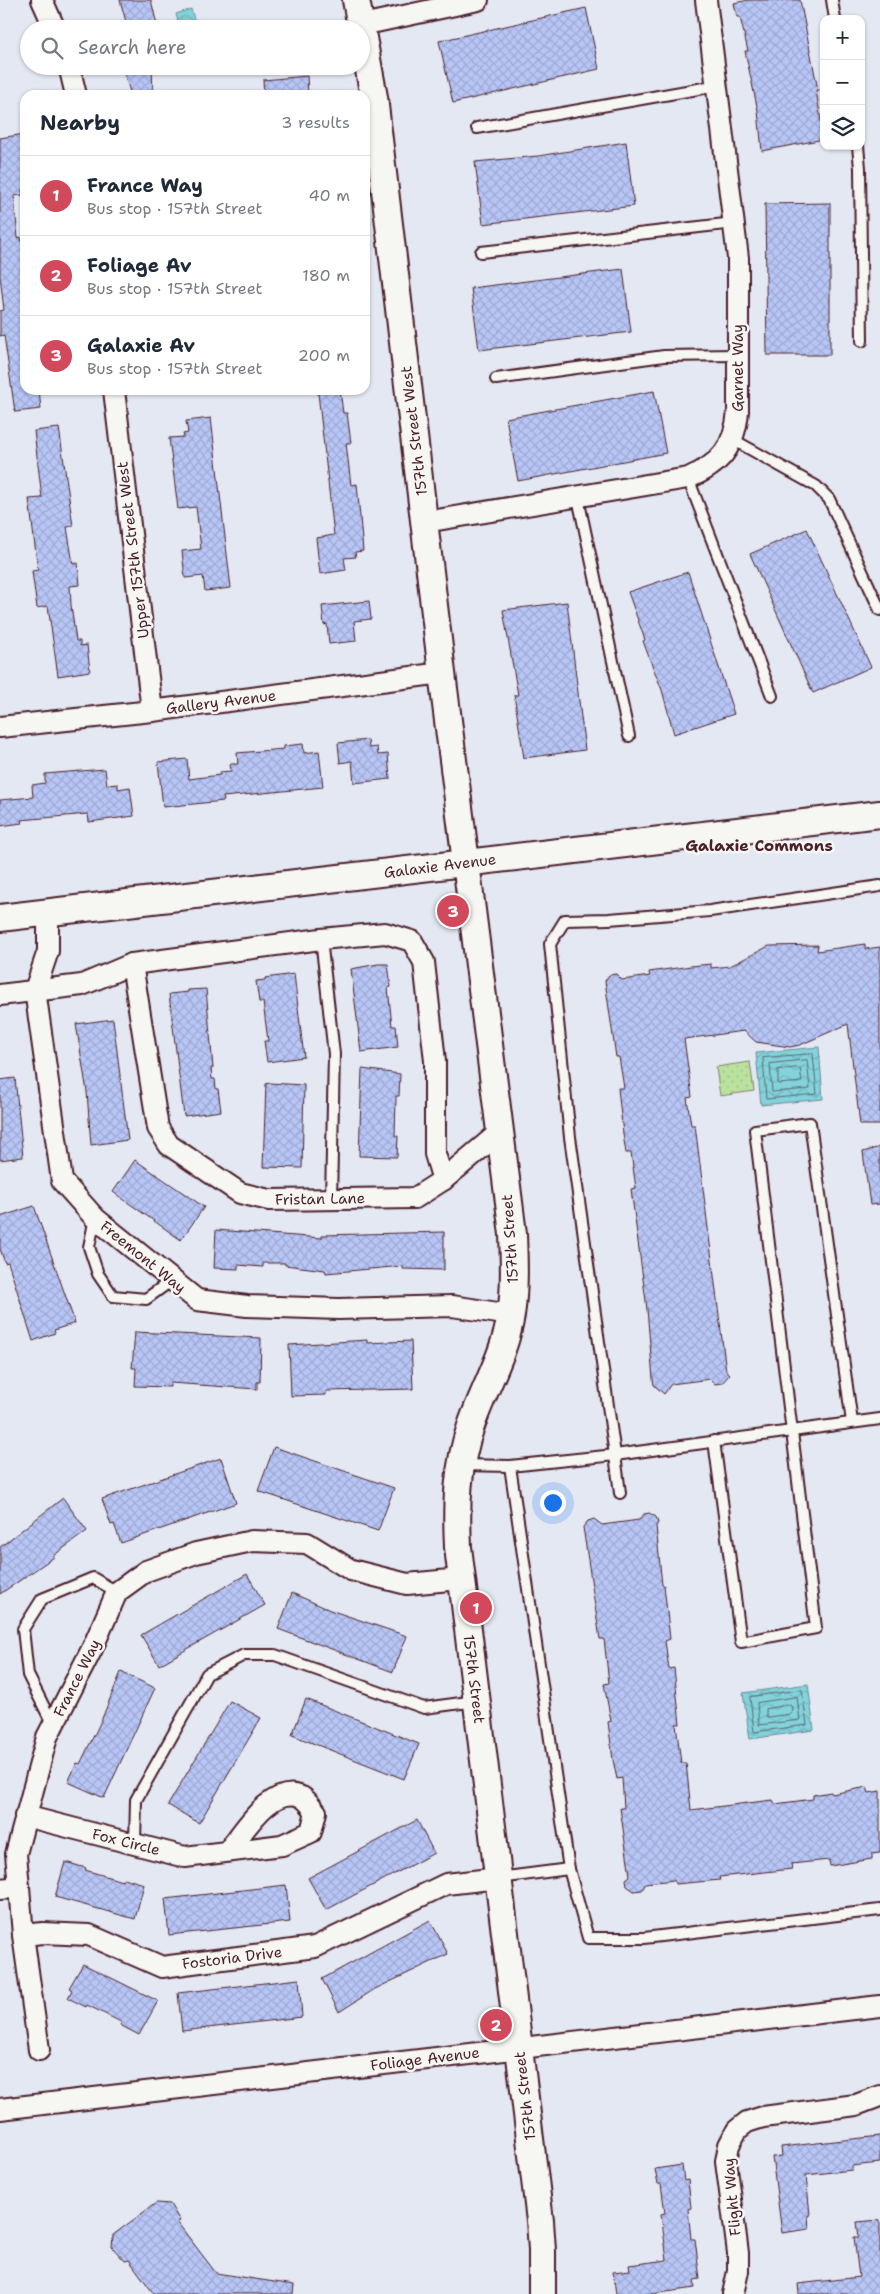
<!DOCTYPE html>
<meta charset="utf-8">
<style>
:root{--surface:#fff;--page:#f2f2f3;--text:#1f2937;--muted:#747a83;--line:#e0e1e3;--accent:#d1495b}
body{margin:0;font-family:"Shantell Sans",sans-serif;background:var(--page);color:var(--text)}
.controls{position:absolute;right:15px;top:15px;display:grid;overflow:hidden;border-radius:10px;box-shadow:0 1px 4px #0004}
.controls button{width:45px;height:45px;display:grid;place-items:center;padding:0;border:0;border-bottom:1px solid var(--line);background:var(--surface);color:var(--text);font:25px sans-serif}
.you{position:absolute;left:552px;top:1502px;width:18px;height:18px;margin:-12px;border:4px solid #fff;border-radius:50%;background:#1a73e8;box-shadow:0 0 0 8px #1a73e833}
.badge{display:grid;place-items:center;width:32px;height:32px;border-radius:50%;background:var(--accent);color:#fff;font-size:16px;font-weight:700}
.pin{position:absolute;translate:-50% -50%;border:2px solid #fff;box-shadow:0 1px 5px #0006}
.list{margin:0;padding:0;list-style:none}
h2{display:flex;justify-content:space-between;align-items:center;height:65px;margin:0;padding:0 20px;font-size:21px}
h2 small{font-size:16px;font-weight:400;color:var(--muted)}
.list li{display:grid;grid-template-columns:32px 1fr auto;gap:15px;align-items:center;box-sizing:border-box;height:80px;padding:0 20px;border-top:1px solid var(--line)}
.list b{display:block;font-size:19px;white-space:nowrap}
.list p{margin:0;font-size:16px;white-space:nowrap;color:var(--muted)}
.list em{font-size:16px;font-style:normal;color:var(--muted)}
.icon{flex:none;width:28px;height:28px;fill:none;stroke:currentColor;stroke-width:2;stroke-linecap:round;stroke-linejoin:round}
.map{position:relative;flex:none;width:880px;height:2294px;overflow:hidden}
.search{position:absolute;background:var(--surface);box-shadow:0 1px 4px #0004;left:20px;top:20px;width:350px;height:55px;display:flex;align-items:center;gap:12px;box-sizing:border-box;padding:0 18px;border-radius:28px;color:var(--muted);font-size:19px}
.panel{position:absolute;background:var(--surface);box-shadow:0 1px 4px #0004;left:20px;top:90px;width:350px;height:305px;border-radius:15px}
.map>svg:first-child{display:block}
.park{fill:url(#park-dots);stroke:#828064}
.water{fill:url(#water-waves);stroke:#6c8b95}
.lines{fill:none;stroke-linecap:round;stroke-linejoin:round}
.shore{stroke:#606771;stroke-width:1}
.building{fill:url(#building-cross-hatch);stroke:#4a1f2b}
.service-casing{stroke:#4a1f2b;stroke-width:14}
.minor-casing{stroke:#4a1f2b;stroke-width:24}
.tertiary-casing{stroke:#4a1f2b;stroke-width:30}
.service{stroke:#f6f6f2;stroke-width:10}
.minor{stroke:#f6f6f2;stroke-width:20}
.tertiary{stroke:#f6f6f2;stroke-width:26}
.labels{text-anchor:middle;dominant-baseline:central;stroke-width:5;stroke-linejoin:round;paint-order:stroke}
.street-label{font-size:15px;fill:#4a1f2b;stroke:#f6f6f2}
.neighbourhood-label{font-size:16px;font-weight:bold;fill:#4a1f2b;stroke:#f6f6f2}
</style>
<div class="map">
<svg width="880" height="2294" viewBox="0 0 880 2294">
<defs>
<pattern id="park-dots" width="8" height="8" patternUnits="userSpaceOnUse" patternTransform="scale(1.25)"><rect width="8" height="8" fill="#bae29e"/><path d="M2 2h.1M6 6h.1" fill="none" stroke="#a1c188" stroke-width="1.8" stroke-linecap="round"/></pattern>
<pattern id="water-waves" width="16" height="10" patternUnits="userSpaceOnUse" patternTransform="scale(1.25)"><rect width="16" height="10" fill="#82d3db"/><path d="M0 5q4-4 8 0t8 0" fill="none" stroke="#72b5bc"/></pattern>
<pattern id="building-cross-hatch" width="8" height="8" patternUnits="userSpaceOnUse" patternTransform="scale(1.25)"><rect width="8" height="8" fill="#b7c6f6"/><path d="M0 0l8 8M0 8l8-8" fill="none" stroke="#9faad3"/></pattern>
</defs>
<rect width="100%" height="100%" fill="#e3e8f3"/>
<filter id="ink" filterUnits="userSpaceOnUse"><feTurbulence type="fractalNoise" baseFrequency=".02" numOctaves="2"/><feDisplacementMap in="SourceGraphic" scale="10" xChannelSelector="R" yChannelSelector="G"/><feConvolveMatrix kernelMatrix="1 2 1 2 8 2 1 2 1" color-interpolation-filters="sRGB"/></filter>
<g filter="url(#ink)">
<path class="park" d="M750,1062L754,1091L720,1096L716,1067Z"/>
<g class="water">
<path d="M191,9L197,29H180L176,14Z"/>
<path d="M819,1047L823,1099L761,1105L756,1053Z"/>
<path d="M808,1684L814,1730L750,1739L743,1693Z"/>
</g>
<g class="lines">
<g class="shore">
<path d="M813,1054L817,1094L766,1099L763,1058Z"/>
<path d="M807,1060L810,1089L772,1092L770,1064Z"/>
<path d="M800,1068L802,1082L778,1084V1070Z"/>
<path d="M802,1690L807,1725L754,1732L750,1697Z"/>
<path d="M797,1697L800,1720L759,1725L757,1703Z"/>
<path d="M790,1705L792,1707L791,1714L768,1717L766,1716V1709Z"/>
</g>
</g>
<g class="building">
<path d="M120,0H151L158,29H128Z"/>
<path d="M749,0H800L818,90H816L824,139L762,151L758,111L745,51H748L740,17H737L734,3Z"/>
<path d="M586,8L599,69L453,103L439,41Z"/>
<path d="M122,66H152L153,95H131Z"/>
<path d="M307,76L308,95H264L263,80Z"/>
<path d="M25,134V189L22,190L23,195L14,196L18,238L21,237L25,261V390H39L41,409L15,412L4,335L0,336V311L4,310L0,276V138Z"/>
<path d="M626,142L634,206L483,224L475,162L538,156Z"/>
<path d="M830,203V355H767L765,204Z"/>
<path d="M623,269L631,332L479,350L471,288Z"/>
<path d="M340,390L343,413H347L351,443H346L351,485L357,484L363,551L355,552L356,557L344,558L346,570L320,574L316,538L334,535L318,393Z"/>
<path d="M654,391L666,453L518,481L506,418Z"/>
<path d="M211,418L231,588L205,591L203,576L185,578L182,551L201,549L196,507L178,509L169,438L184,437L183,434L188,433L186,421Z"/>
<path d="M59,428L73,526L67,527L73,564L78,563L80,585L70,586L71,605L76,641H80V646L87,645L90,671L58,676L48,606L37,608L32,571L38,570L29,499L42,498L34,431Z"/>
<path d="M807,529L871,667L813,693L750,554Z"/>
<path d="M688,572L734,714L674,734L662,690L650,660L643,641L645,640L628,592Z"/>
<path d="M369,601L371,619L354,621L356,641L329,644L327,624L324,625L322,606Z"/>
<path d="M567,602L585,750L524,758L514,695H518L503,610Z"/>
<path d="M368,740L369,748L377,747L378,755L388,754L390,779L354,783L352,761L340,763L338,743Z"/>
<path d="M303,744L304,753L319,751L323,787L223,797L224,801L163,807L158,762L187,759L189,779L220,775V772L231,771L230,764H238L237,753L284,749V746Z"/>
<path d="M105,769L107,785L118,784V789L130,787L134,816L89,822L88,814L21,820L22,823L0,826V800L33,797L32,785L45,783V774Z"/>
<path d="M865,944V949L880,947V1125H860L848,1024L800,1045L790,1047L756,1042L744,1031L684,1039L692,1097L687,1098L691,1125H695L726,1371L730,1374L722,1383L715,1384L710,1379L671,1384L664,1394L654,1385L653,1379L647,1309L631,1189L636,1188L631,1153H626L623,1134L618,1088H624L619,1057H616L605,981L609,975L616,974L622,980L650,976L649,972L691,966L711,964V968L730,966L769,946L818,945L817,951Z"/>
<path d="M378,964H388L391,987L388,988L392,1026H396L398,1047L361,1052L351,969Z"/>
<path d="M294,974L304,1057L267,1062L264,1041H268L263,1002H259L256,981L265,980V978Z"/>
<path d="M206,989L213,1068H211L212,1079H215L216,1089H218L221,1111L184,1116L169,994L188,992V990Z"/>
<path d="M113,1019L128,1140L91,1145L87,1092L76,1024Z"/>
<path d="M362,1069L400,1074L399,1096H396L395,1136H398L397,1157L359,1156Z"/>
<path d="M15,1078L23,1157L0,1160V1080Z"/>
<path d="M269,1083L304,1085L302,1168L263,1167L266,1084Z"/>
<path d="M880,1147V1204L870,1205L863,1152Z"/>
<path d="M135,1160L204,1207L181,1240L113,1192Z"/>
<path d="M34,1206L75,1323L54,1330L55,1333L33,1341L8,1262L5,1263L0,1249V1217Z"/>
<path d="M216,1230L322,1238V1235L444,1232V1270L403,1269V1266L326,1273L325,1270L285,1265V1263H263V1267L238,1265V1269L214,1268Z"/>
<path d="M135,1332L261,1338L260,1382H257V1389L170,1383V1387L135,1386L136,1368H132Z"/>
<path d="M367,1340V1343L411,1341L413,1389L326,1391V1395L291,1396L289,1345Z"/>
<path d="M274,1447L394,1488L378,1531L258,1491Z"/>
<path d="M221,1458L236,1503L121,1543L114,1524L111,1525L102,1499Z"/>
<path d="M63,1498L87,1531L53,1556L54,1557L0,1594V1547Z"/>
<path d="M649,1513L656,1517L658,1523L656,1526L662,1585H664L670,1639L665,1641L669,1669L674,1668L680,1724H676L681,1763H686L691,1810L773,1800L775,1804L813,1799V1795L831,1792L832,1794L867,1787L869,1793L880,1791V1853L872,1854V1859L830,1866L829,1860L791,1864L792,1869L719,1877L720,1880L675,1884L674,1880L646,1883L642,1890L634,1891L627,1886L626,1879L630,1876L620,1808H624L622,1778L617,1779L613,1760L608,1722L611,1721L604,1684L609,1683L604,1639H600L583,1527L588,1521L594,1519L602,1525L639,1520L644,1514Z"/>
<path d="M247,1574L265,1605L159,1665L141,1635Z"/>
<path d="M292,1593L330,1610L407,1636L393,1672L278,1629Z"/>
<path d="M121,1672L155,1688L104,1798L68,1782L77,1763L80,1764L101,1721Z"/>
<path d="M306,1699L419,1744L404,1779L292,1735Z"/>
<path d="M230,1701L261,1718L199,1823L168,1805Z"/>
<path d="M417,1820L434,1853L326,1910L308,1878Z"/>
<path d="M65,1862L86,1868L85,1870L122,1881L123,1878L144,1884L135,1919L55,1897Z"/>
<path d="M286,1885L290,1922L169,1935L165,1899Z"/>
<path d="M430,1920L448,1954L375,1989L339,2012L322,1979Z"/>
<path d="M83,1964L158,2001L139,2035L120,2025L121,2022L87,2005L86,2007L68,1998L72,1990L69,1988Z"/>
<path d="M299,1979L302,2017L182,2031L178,1993Z"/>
<path d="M880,2136V2163L852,2166V2170L806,2175L810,2215H808L809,2229L782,2233L772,2157L782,2156L781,2147Z"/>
<path d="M682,2165L684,2181L688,2180L691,2208L688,2209L691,2239H695L700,2279L694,2280L695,2288L652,2294H616L613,2272L630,2270L629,2265L667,2260L661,2214L665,2213L661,2184H658L655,2169Z"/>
<path d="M156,2203L170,2204L180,2221L177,2222L216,2273L294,2285L293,2294H154L129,2260L125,2261L112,2247L113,2235Z"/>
<path d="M880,2220V2294H799L798,2284L859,2277L854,2237H859L857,2222Z"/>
</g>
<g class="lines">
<g class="service-casing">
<g id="service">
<path d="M832,0L835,19"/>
<path d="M477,128L715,86"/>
<path d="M858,146L860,168L862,341"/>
<path d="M481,252L734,223"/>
<path d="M496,379L664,356L737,355"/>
<path d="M732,439L816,486L829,499L880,610"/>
<path d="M688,478L772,696"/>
<path d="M578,498L629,736"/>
<path d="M880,886L710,911L609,919L565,920L550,944L570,1137L615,1455L880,1419"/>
<path d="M321,939L334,1054L331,1200"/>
<path d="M95,1218L89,1247L98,1274L113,1296L146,1299L172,1280"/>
<path d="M714,1441L741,1642L816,1628L755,1130L810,1123L852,1422"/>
<path d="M462,1465L510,1466L615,1455L620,1493"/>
<path d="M510,1466L569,1869L588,1938H644L880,1910"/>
<path d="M53,1725L28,1675L23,1629L42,1599L93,1578L117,1592"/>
<path d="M135,1844L136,1800L207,1674L244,1655H275L424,1708L476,1701"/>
<path d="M499,1878L569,1869"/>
</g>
</g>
<g class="minor-casing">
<g id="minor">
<path d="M42,0L55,29"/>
<path d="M362,25L478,0"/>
<path d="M69,66L76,95"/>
<path d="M114,390L152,711"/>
<path d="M425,522L688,478C720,465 735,447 738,411V258L706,0"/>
<path d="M0,727L152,711L442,673"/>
<path d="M48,912V951L35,990L62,1181L95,1218L197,1300L247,1306L339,1309L452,1306L511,1315"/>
<path d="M132,964L158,1128L169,1145L240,1193L269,1200L415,1198L443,1180L500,1132"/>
<path d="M0,995L82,985L132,964L321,939L385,933L412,941L424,962L435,1061V1154L443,1180"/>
<path d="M25,1816L185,1857L282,1845L311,1832L316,1812C312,1807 307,1800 302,1797C272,1783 244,1831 228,1851"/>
<path d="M19,1887L16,1854L47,1737L92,1649L117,1592L146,1571L196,1553L252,1541L307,1543L351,1570L407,1584L461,1579"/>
<path d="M0,1889L19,1887L23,1935L43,1933L89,1935L162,1967L315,1947L446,1884L499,1878"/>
<path d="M23,1935L39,2050"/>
<path d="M0,2109L880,2006"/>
<path d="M733,2294L738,2271V2253L726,2161L729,2145L737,2130L747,2122L763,2117L856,2105L880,2096"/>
</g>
</g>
<g class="tertiary-casing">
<g id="tertiary">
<path d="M356,0L374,97L442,673L513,1234C514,1261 515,1288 511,1315C505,1354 484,1388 471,1426C457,1466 456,1506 458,1547L540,2221L542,2250V2294"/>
<path d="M0,918L880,814"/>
</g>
</g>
<use href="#service" class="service"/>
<use href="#minor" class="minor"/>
<use href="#tertiary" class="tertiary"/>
</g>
</g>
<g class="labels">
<g class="street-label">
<text transform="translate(738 368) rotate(-90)">Garnet Way</text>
<text transform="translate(414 431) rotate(-97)">157th Street West</text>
<text transform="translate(133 550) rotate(-97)">Upper 157th Street West</text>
<text transform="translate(221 702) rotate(-7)">Gallery Avenue</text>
<text transform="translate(440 866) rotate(-7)">Galaxie Avenue</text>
<text transform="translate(320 1199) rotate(-1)">Fristan Lane</text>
<text transform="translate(510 1239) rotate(-94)">157th Street</text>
<text transform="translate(143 1257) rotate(39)">Freemont Way</text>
<text transform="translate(77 1678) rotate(-63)">France Way</text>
<text transform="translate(474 1679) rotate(83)">157th Street</text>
<text transform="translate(126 1842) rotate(14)">Fox Circle</text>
<text transform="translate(232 1958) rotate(-7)">Fostoria Drive</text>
<text transform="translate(425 2059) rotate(-7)">Foliage Avenue</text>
<text transform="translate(525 2096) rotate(-97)">157th Street</text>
<text transform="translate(732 2197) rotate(-95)">Flight Way</text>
</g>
<g class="neighbourhood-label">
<text x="759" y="845">Galaxie Commons</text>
</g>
</g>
</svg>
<div class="controls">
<button>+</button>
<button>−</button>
<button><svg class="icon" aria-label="layers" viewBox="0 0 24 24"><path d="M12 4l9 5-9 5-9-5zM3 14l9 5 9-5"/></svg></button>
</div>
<div class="you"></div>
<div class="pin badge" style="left:476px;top:1608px">1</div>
<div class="pin badge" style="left:496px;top:2025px">2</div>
<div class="pin badge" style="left:453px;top:911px">3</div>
<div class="search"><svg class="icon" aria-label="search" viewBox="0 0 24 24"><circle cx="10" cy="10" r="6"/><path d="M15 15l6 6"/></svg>Search here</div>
<section class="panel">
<h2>Nearby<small>3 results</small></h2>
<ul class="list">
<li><span class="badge">1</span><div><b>France Way</b><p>Bus stop · 157th Street</p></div><em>40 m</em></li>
<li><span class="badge">2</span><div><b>Foliage Av</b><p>Bus stop · 157th Street</p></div><em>180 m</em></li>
<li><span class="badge">3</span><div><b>Galaxie Av</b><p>Bus stop · 157th Street</p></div><em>200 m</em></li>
</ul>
</section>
</div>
